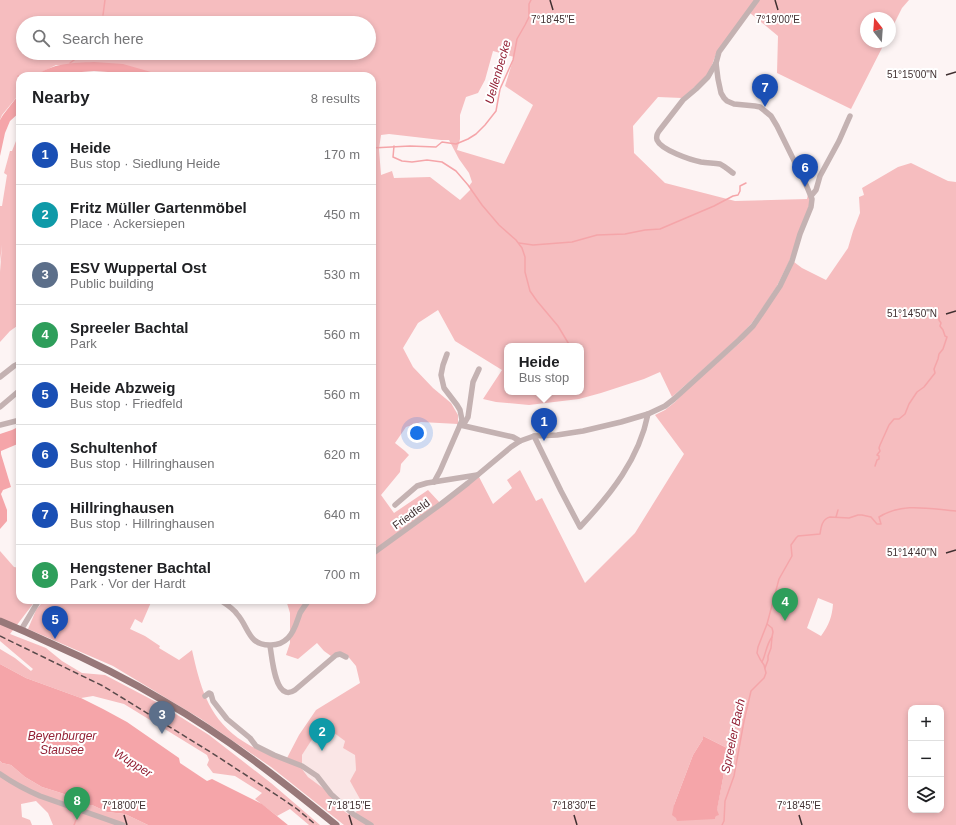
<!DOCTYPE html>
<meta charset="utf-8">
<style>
:root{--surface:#fff;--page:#f2f2f2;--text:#202124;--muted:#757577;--line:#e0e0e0;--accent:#2563eb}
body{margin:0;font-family:Arial,sans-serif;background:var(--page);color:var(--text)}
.controls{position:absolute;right:12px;bottom:12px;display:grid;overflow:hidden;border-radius:8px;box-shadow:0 2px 6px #0003}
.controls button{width:36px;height:36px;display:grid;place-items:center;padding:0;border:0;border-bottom:1px solid var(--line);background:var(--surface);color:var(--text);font:20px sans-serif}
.compass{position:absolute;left:860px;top:12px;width:36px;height:36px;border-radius:50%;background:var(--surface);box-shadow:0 2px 6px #0003;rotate:343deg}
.you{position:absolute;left:417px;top:433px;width:14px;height:14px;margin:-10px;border:3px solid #fff;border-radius:50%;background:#1a73e8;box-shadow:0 0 0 6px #1a73e833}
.badge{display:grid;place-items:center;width:26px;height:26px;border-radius:50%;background:var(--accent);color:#fff;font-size:13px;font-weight:700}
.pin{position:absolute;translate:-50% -33px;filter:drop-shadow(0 1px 2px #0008)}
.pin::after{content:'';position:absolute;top:21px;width:14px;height:12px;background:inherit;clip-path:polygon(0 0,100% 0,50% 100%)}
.popup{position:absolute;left:504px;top:343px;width:80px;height:52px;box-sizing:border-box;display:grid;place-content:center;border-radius:8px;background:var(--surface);filter:drop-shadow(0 1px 3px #0005);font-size:13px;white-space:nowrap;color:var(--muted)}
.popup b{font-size:15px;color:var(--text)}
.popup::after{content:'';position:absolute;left:50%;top:100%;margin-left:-8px;border:8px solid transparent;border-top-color:var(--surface)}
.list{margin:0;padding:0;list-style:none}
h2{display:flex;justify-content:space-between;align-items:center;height:52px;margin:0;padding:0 16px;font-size:17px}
h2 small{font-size:13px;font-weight:400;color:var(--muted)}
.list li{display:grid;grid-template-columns:26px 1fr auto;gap:12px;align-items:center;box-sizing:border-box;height:60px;padding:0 16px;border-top:1px solid var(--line)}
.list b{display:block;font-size:15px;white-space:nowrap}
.list p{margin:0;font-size:13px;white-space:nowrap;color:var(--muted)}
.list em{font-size:13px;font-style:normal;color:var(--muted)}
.icon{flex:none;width:22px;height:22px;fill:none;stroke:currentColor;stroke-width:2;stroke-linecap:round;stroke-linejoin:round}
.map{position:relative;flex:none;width:956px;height:825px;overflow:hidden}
.search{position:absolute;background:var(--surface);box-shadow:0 2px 6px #0003;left:16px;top:16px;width:360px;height:44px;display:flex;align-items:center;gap:10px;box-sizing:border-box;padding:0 14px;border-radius:22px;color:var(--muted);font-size:15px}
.panel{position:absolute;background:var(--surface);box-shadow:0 2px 6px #0003;left:16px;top:72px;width:360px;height:532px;border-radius:12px}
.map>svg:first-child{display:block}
.built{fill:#fae6e6}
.green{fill:#f6bdbf;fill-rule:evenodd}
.water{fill:#f5a5a9}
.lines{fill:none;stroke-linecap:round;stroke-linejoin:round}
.stream{stroke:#f5a5a9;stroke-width:1.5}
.minor{stroke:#c4b2b2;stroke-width:5.5}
.major{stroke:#987879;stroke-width:7}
.rail{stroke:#594a4b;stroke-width:1.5;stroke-dasharray:6 3;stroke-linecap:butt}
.ticks{fill:none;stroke:#403031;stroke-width:1.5}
.labels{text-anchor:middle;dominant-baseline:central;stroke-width:4;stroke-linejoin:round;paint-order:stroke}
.street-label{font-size:11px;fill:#403031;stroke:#fff}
.water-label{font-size:12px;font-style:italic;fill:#932135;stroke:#fff}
.ticks-label{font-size:10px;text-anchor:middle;fill:#403031;stroke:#fff;stroke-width:4;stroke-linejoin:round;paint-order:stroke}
</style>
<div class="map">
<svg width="956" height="825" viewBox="0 0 956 825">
<rect width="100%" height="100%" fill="#fdf4f4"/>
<path class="built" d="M322,723L345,741L343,748L355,754L356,770L351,781L361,801L355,817L345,812L327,791L308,777L302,769V755Z"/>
<g class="green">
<path d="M0,0H755L716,54L712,65L707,76L682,98L658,97L633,126L634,153L665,183L735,201L807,199L808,194L810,198L809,206L789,262L777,286L762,309L751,324L738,338L672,397L660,372L644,379L601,393L579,399L529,405L496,402L483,399L502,370L455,341L438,310L418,323L403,348L413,367L433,388L451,403L458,415V424L421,422L406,427L395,443L405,451L409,455L401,464L400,472L381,495L394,513L428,490L441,504L478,475L493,504L512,488L507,480L520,470L536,501L542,498L585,583L635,533L684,454L655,415L665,410L675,402L687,389L742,341L794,262L802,268L826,280L848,248L853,231L860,213L859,197L864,195L862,188L898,167L911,163L948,181L956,182V825H344L271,767L201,719L113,666L28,629L36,610L44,600H152L142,623L135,619L130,629L145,636L160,646L159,648L179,660L192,650C200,685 207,715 238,738C244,742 250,746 257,749C267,752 277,755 287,758L299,735L316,710L360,683L356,666L346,654L331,656L324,651L317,643L298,659L286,655L290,643V613L286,600H372V76H163L56,65L34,76H20V93L2,115L0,120ZM23,23H369V53H23ZM493,51L514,57L505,86L533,105L504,164L457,150L460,139V115L466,97L478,93L485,80ZM389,134L441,140H449L459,159L469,173L472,182L469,186L471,189L460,200L430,177L394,178L392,171L381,175L379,149L381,135ZM507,346H581V392H507ZM818,598L833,604C832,617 829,625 821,636L807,628ZM911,708H941V810H911ZM322,724L345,741L343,748L355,755L356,770L350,781L361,801L354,817L345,812L327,791L308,777L302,769V755ZM703,736L727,748L724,773L715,819L676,818L674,805L693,755L703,739Z"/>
<path d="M759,0H909L902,8L890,32V18H866V42H885L851,109L777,73L778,36L750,13Z"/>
<path d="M20,131V303L16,306L20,320V324L10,331L0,342V272L2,245L0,262V206H2L7,175L4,173L10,151H12Z"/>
<path d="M0,551L14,567L20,568V600H36L10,634L46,648L62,661L82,673L105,675L160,704L209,735L271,783L320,825H309L290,809L277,816L255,799L262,793L235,776L213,773L207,765L209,760L207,755L124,704L93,696L81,698L26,678L0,664V649L15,658L31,671L33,669L0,641Z"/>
<path d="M0,761L2,763L11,765L25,777L42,787L58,792L76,798L89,805H92L107,812L125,814L148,825H53L48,813L36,801L21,804L22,817L30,820L32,825H0Z"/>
</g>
<g class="water">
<path d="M94,62L123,64L165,76H129L108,72L94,71L69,73L55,76H35C53,63 72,63 94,62Z"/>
<path d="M20,93V112L10,121L5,133L0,156V120L3,115Z"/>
<path d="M20,426V443L1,451V454L11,487L3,490L1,494L7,510V521L0,529V434L12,430Z"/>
<path d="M0,664L26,678L81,698L103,709L127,722L179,758L180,763L207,781L212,779L262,804L288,825H148L125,814L107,812L92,805H89L76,798L58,792L42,787L25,777L11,765L2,763L0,761Z"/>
<path d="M703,736L727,748L724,773L717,810L719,815L716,816L715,819L677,821L676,818L672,815L674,805L693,755L703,739Z"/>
</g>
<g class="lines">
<g class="stream">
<path d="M103,15L105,0"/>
<path d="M70,63L78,57L79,53"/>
<path d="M18,76L20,77"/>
<path d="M394,146L393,157L402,161L412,162L427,160L442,162L456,171L468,185L482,205L499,225L516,240L522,248L525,257V272L530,291L537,301L558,326L570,346"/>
<path d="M372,148L410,146L436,147L442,142L456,144L468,139L476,134L485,125L496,111L500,89L513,60L517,39L525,25L529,17V4L531,0"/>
<path d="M519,243L533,245L572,242L597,235L625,234L645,230L660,229L714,206L733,196L738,195L740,191V186L746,183"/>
<path d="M875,466L877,460L879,459V456L877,455L880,451L879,448L880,445L889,425L894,419H899L905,414L909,404L917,392L924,387L935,373L934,369L938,359L939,354L943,349L947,337L945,336L943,330L940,326L941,323L939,320V317L937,314L938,308"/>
<path d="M836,517L838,510"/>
<path d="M762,662C766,654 766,645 772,637"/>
<path d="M765,668L768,660V656L771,648L772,637L773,632L772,628L767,624"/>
<path d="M74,825L76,820"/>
<path d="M722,825L724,821L725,801L734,776L744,721L751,691L764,678L766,673L764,665L760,659L757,653L758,647L767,624L779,579L792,556L791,545L796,538L798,536L820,534C821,527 822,519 830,517L849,518L858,515H862L871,517L877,524H881L879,517C903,502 930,509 956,511"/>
</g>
<g class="minor">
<path d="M716,63L708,77L696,89L683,100L659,131C657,134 656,137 657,140C661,150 691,160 701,162C707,163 714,163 720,164C724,166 729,170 733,173"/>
<path d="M811,196L816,190L820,176L839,141L850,116"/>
<path d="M447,354L443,365L441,375L444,388L457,405L460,410L462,420L460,425"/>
<path d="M0,377L14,366L20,363"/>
<path d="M0,407L20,390"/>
<path d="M462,424L465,422L468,417L473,382L479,369"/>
<path d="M0,425L20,420"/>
<path d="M534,436L561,491L580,527C611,494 639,459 648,414"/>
<path d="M434,482L440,471L460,425L513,437L520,441"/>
<path d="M395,505L417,486L427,483L477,475"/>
<path d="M372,554L441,504L468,483L511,447L520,441L534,436L557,435L583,431L621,422L648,414L665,406L674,399L739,340L753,326L764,310L780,286L792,261L800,234L811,207L812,199L807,187L777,126L771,116L760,107L755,106L734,104L727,101L724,98L721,93L718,79L716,63L719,52L757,0"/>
<path d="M220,600C226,604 233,608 237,614C249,627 248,646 271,645C278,645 284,642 288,638C295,631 297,621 300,613C303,608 306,604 309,600"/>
<path d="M21,630L39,600"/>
<path d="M270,646C272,656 274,689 286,692C289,693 292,692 295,690L336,655L340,654L346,657"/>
<path d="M205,696L209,693L211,694L213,701L227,719L250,738L256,746L274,755L302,766L317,776L331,794L353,814L371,825"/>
<path d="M0,774C13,783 26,790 40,796L123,825"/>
</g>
<path class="major" d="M0,621C17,628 33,635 50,643C89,660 127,679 164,701C225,736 281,780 336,825"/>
<path class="rail" d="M0,636L103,686L212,753L281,798L297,809L316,825"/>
</g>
<path class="ticks" d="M550,0L553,10M775,0L778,10M946,75L956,72M946,314L956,311M946,553L956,550M124,815L127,825M349,815L352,825M574,815L577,825M799,815L802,825"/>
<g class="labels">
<g class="street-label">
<text transform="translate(411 514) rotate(-36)">Friedfeld</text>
</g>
<g class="water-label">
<text transform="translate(498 72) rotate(-74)">Uellenbecke</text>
<text x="62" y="736">Beyenburger<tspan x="62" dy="14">Stausee</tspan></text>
<text transform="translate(733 736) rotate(-78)">Spreeler Bach</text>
<text transform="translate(133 763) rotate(32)">Wupper</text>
</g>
</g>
<g class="ticks-label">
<text x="553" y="23">7°18'45"E</text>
<text x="778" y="23">7°19'00"E</text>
<text x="912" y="78">51°15'00"N</text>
<text x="912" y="317">51°14'50"N</text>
<text x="912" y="556">51°14'40"N</text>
<text x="124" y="809">7°18'00"E</text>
<text x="349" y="809">7°18'15"E</text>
<text x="574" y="809">7°18'30"E</text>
<text x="799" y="809">7°18'45"E</text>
</g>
</svg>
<div class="controls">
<button>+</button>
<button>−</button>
<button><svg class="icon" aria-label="layers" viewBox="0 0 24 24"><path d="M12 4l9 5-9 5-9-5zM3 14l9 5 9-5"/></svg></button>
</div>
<svg class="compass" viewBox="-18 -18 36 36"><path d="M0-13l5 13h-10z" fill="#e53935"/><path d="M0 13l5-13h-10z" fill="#757577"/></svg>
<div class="you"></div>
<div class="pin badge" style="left:544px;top:441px;background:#1a4fb4">1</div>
<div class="popup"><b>Heide</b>Bus stop</div>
<div class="pin badge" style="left:322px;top:751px;background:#0f9aa8">2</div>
<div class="pin badge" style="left:162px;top:734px;background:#5c6f8a">3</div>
<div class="pin badge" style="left:785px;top:621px;background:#2e9e5b">4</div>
<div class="pin badge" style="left:55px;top:639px;background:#1a4fb4">5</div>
<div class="pin badge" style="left:805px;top:187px;background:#1a4fb4">6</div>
<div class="pin badge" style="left:765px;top:107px;background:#1a4fb4">7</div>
<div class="pin badge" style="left:77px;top:820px;background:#2e9e5b">8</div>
<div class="search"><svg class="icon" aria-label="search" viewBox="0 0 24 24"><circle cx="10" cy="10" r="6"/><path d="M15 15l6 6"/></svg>Search here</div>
<section class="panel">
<h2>Nearby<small>8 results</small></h2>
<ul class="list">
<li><span class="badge" style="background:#1a4fb4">1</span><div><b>Heide</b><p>Bus stop · Siedlung Heide</p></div><em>170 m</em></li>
<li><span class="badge" style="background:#0f9aa8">2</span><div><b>Fritz Müller Gartenmöbel</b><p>Place · Ackersiepen</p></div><em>450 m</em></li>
<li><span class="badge" style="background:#5c6f8a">3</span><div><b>ESV Wuppertal Ost</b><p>Public building</p></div><em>530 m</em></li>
<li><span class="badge" style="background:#2e9e5b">4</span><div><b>Spreeler Bachtal</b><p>Park</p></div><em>560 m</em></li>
<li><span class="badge" style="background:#1a4fb4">5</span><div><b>Heide Abzweig</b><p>Bus stop · Friedfeld</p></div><em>560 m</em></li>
<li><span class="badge" style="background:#1a4fb4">6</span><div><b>Schultenhof</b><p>Bus stop · Hillringhausen</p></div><em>620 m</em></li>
<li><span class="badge" style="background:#1a4fb4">7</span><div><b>Hillringhausen</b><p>Bus stop · Hillringhausen</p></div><em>640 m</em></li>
<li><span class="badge" style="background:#2e9e5b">8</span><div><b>Hengstener Bachtal</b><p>Park · Vor der Hardt</p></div><em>700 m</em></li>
</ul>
</section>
</div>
